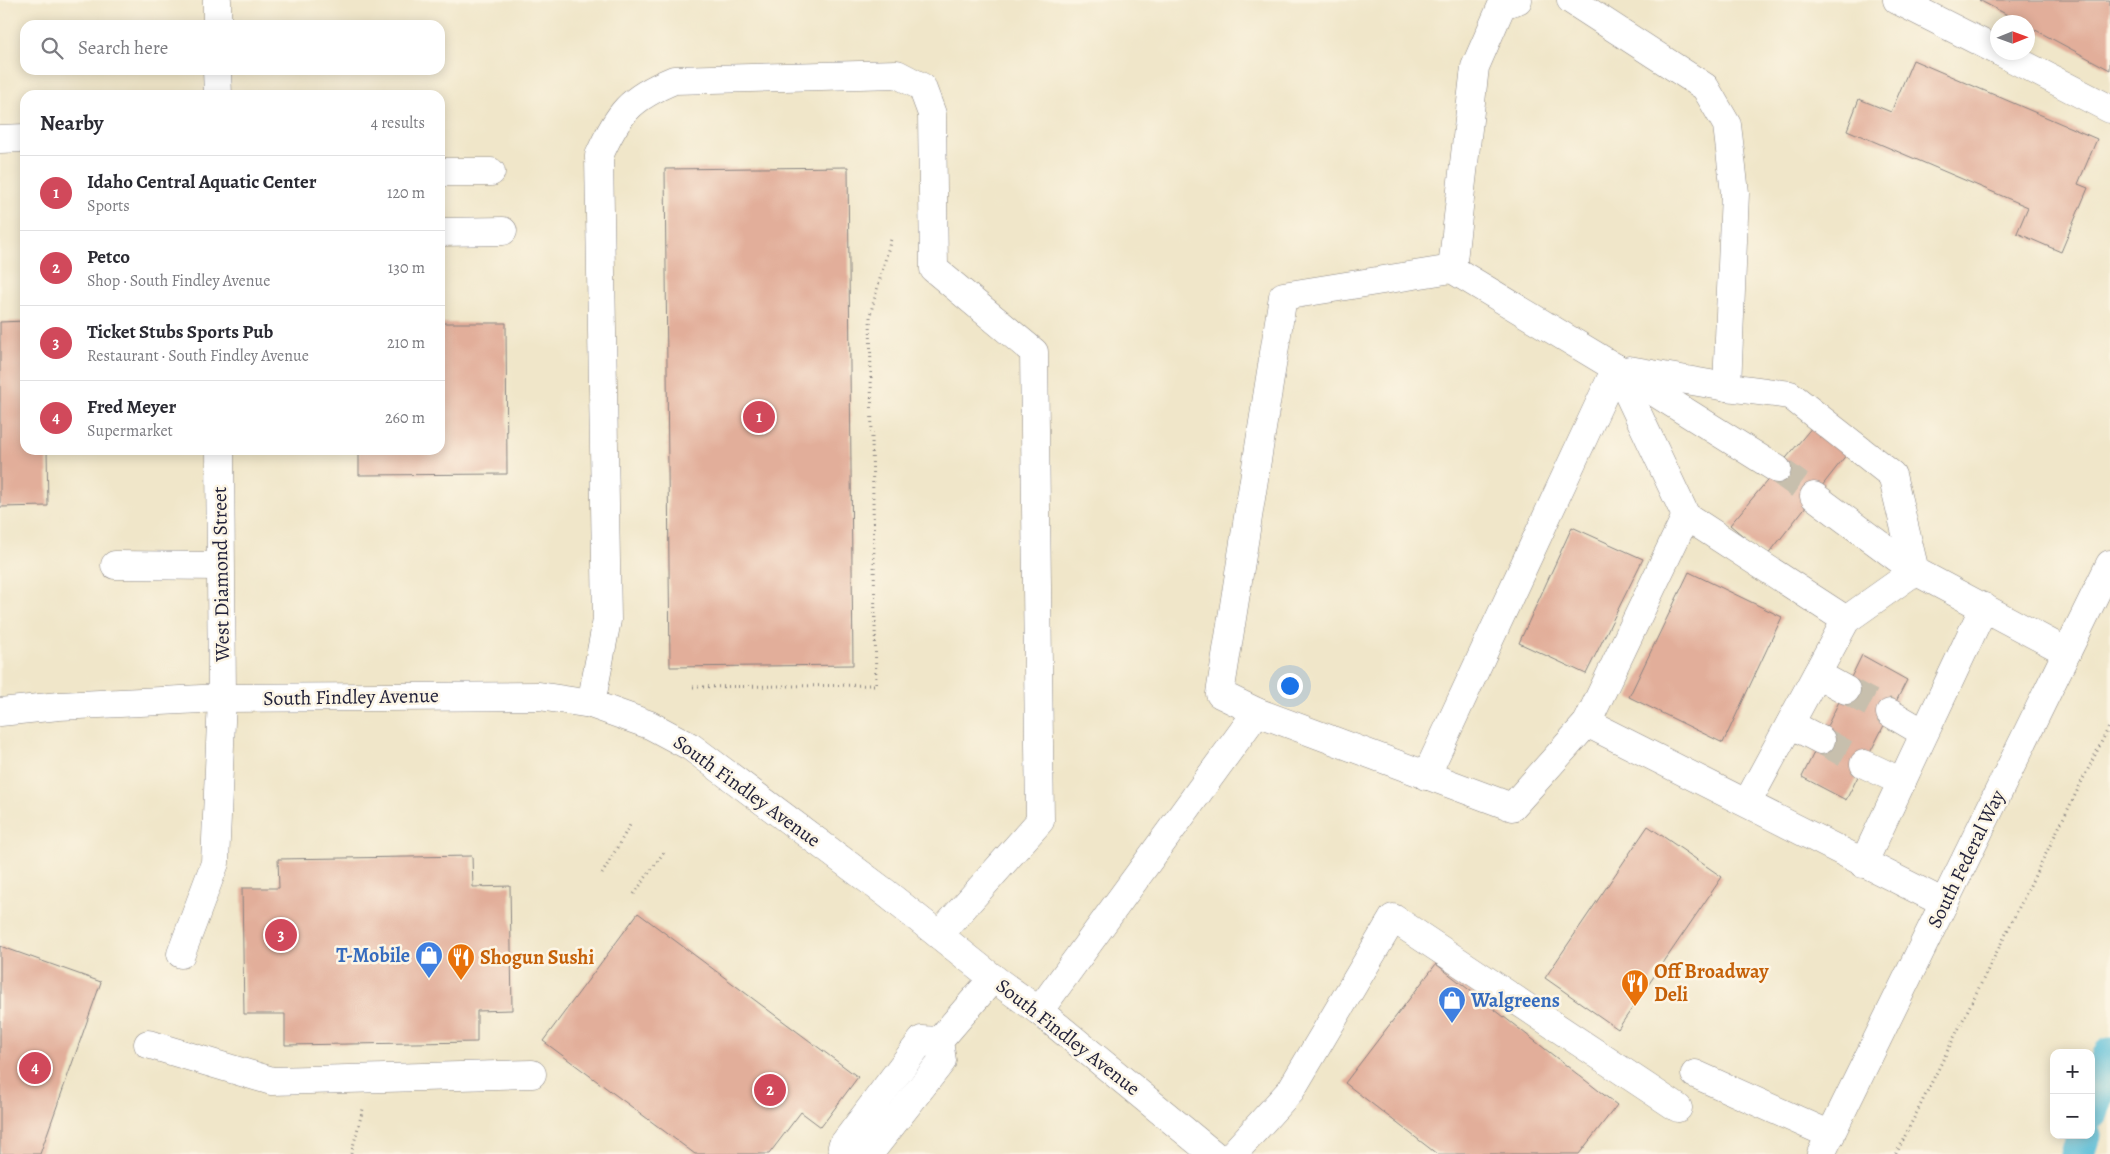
<!DOCTYPE html>
<meta charset="utf-8">
<style>
:root{--surface:#fff;--page:#f2f2f3;--text:#2b2b33;--muted:#7c7c81;--line:#e1e1e2;--accent:#d1495b}
body{margin:0;font-family:Alegreya,serif;background:var(--page);color:var(--text)}
.controls{position:absolute;right:15px;bottom:15px;display:grid;overflow:hidden;border-radius:10px;box-shadow:0 2px 12px #0003}
.controls button{width:45px;height:45px;display:grid;place-items:center;padding:0;border:0;border-bottom:1px solid var(--line);background:var(--surface);color:var(--text);font:25px sans-serif}
.compass{position:absolute;left:1990px;top:15px;width:45px;height:45px;border-radius:50%;background:var(--surface);box-shadow:0 2px 12px #0003;rotate:89deg}
.you{position:absolute;left:1289px;top:685px;width:18px;height:18px;margin:-12px;border:4px solid #fff;border-radius:50%;background:#1a73e8;box-shadow:0 0 0 8px #1a73e833}
.badge{display:grid;place-items:center;width:32px;height:32px;border-radius:50%;background:var(--accent);color:#fff;font-size:16px;font-weight:700}
.pin{position:absolute;translate:-50% -50%;border:2px solid #fff;box-shadow:0 1px 5px #0006}
.list{margin:0;padding:0;list-style:none}
h2{display:flex;justify-content:space-between;align-items:center;height:65px;margin:0;padding:0 20px;font-size:21px}
h2 small{font-size:16px;font-weight:400;color:var(--muted)}
.list li{display:grid;grid-template-columns:32px 1fr auto;gap:15px;align-items:center;box-sizing:border-box;height:75px;padding:0 20px;border-top:1px solid var(--line)}
.list b{display:block;font-size:19px;white-space:nowrap}
.list p{margin:0;font-size:16px;white-space:nowrap;color:var(--muted)}
.list em{font-size:16px;font-style:normal;color:var(--muted)}
.icon{flex:none;width:28px;height:28px;fill:none;stroke:currentColor;stroke-width:2;stroke-linecap:round;stroke-linejoin:round}
.map{position:relative;flex:none;width:2110px;height:1154px;overflow:hidden}
.search{position:absolute;background:var(--surface);box-shadow:0 2px 12px #0003;left:20px;top:20px;width:425px;height:55px;display:flex;align-items:center;gap:12px;box-sizing:border-box;padding:0 18px;border-radius:15px;color:var(--muted);font-size:19px}
.panel{position:absolute;background:var(--surface);box-shadow:0 2px 12px #0003;left:20px;top:90px;width:425px;height:365px;border-radius:15px}
.map>svg:first-child{display:block}
.lines{fill:none;stroke-linecap:round;stroke-linejoin:round}
.canal{stroke:#5bbfd9;stroke-width:35}
.building{fill:#e2ae9a}
.minor-tunnel{stroke:#c7bfad;stroke-width:28;stroke-dasharray:28 14;stroke-linecap:butt}
.minor-casing{stroke:#898482;stroke-width:29}
.major-casing{stroke:#898482;stroke-width:29}
.path{stroke:#898482;stroke-width:3;stroke-dasharray:1 4;stroke-linecap:butt}
.minor{stroke:#fff;stroke-width:28}
.major{stroke:#fff;stroke-width:28}
.labels{text-anchor:middle;dominant-baseline:central;stroke-width:5;stroke-linejoin:round;paint-order:stroke}
.street-label{font-size:20px;fill:#22223b;stroke:#fcf5e5}
.shop-label{font-size:20px;font-weight:bold;fill:#366cbe;stroke:#fcf5e5;text-anchor:end}
.food-label{font-size:20px;font-weight:bold;fill:#c56008;stroke:#fcf5e5;text-anchor:start}
</style>
<div class="map">
<svg width="2110" height="1154" viewBox="0 0 2110 1154">
<rect width="100%" height="100%" fill="#fcf5e5"/>
<filter id="ink" filterUnits="userSpaceOnUse"><feTurbulence type="fractalNoise" baseFrequency=".02" numOctaves="2"/><feDisplacementMap in="SourceGraphic" scale="10" xChannelSelector="R" yChannelSelector="G"/><feConvolveMatrix kernelMatrix="1 2 1 2 8 2 1 2 1" color-interpolation-filters="sRGB"/></filter>
<filter id="wash" filterUnits="userSpaceOnUse"><feTurbulence type="fractalNoise" baseFrequency=".0096" numOctaves="4" result="noise"/><feDisplacementMap in="SourceGraphic" scale="20" xChannelSelector="R" yChannelSelector="G"/><feGaussianBlur stdDeviation="1.12" result="paint"/><feColorMatrix in="noise" values="0 0 0 0 0 0 0 0 0 0 0 0 0 0 0 0 0 1.4 0 .05"/><feComposite in="paint" operator="in"/></filter>
<g filter="url(#wash)">
<rect width="100%" height="100%" fill="#f0e6c9"/>
<g class="lines">
<g class="canal">
<path d="M2091,1112L2110,1055"/>
<path d="M2078,1154L2084,1135"/>
</g>
</g>
<g id="blocks">
<g class="building">
<path d="M1979,0H2110V70L2028,26V22H2021Z"/>
<path d="M1913,60L2097,139L2078,184L2088,188L2061,252L2017,233L2028,207L1847,130L1859,99L1891,112Z"/>
<path d="M848,167L853,665L670,667L665,169Z"/>
<path d="M25,321V450H47L48,506L0,507V322Z"/>
<path d="M440,323H506L507,474L359,475V450H440Z"/>
<path d="M1813,426L1847,454L1767,556L1730,525Z"/>
<path d="M1572,527L1643,559L1586,674L1519,643Z"/>
<path d="M1689,572L1782,617L1723,743L1629,697Z"/>
<path d="M1862,655L1907,680L1846,800L1802,777Z"/>
<path d="M1648,826L1722,877L1618,1029L1545,978Z"/>
<path d="M472,856L473,887L510,886L512,1010L477,1011V1042L285,1045V1014H244L242,888H279L278,859Z"/>
<path d="M638,913L858,1077L821,1127L801,1112L769,1154H695L543,1041Z"/>
<path d="M0,946L101,982L40,1154H0Z"/>
<path d="M1436,964L1617,1105L1579,1154H1437L1345,1083Z"/>
</g>
</g>
</g>
<g filter="url(#ink)">
<use href="#blocks" fill-opacity="0" stroke="#898482" stroke-width="1"/>
<g class="lines">
<g class="minor-tunnel">
<path d="M1777,469L1814,496"/>
<path d="M1846,690L1890,713"/>
<path d="M1821,740L1864,764"/>
</g>
<g class="minor-casing">
<g id="minor">
<path d="M217,0V25"/>
<path d="M1571,0L1705,87L1727,125L1735,193L1727,387"/>
<path d="M1897,0L1998,51"/>
<path d="M2000,52L2110,109"/>
<path d="M217,70L218,95"/>
<path d="M0,139L25,138"/>
<path d="M440,172H491"/>
<path d="M440,232L503,231"/>
<path d="M1452,269L1475,67L1502,5L1518,0"/>
<path d="M1616,368L1686,516L1846,620"/>
<path d="M1629,370L1727,387L1790,395L1892,475L1915,571"/>
<path d="M1814,496L1915,571"/>
<path d="M1686,516L1587,723L1512,807L1257,712L1220,694L1283,296L1452,269L1616,368L1777,469"/>
<path d="M115,565L220,566"/>
<path d="M1817,674L1846,690"/>
<path d="M591,704L607,620L599,156C618,113 630,98 674,80L897,74L922,87L932,114L934,269L1034,352L1040,821L939,935"/>
<path d="M0,712L59,706L222,698L539,696L591,704L650,725L691,747L886,893L993,978L1039,1011L1213,1154"/>
<path d="M1890,713L1924,733"/>
<path d="M1587,723L1944,903"/>
<path d="M1790,724L1821,740"/>
<path d="M1864,764L1902,782"/>
<path d="M1426,776L1616,368"/>
<path d="M1747,803L1846,620L1915,571L2067,652"/>
<path d="M1863,864L1984,607"/>
<path d="M181,954L215,863L222,698L220,450"/>
<path d="M1039,1011L1257,712"/>
<path d="M148,1044L272,1081L532,1074"/>
<path d="M1695,1074L1831,1135"/>
<path d="M844,1154L842,1146L922,1040L939,1041"/>
<path d="M869,1154L942,1061L939,1041L993,978"/>
<path d="M1233,1154L1291,1090L1393,918L1678,1108"/>
</g>
</g>
<g class="major-casing">
<path id="major" d="M1821,1154L2110,564"/>
</g>
<g class="path">
<path d="M693,687L876,685L870,315L891,239"/>
<path d="M602,874L630,825"/>
<path d="M634,894L664,852"/>
<path d="M351,1154L363,1109"/>
<path d="M1896,1154L2110,725"/>
</g>
<use href="#minor" class="minor"/>
<use href="#major" class="major"/>
</g>
</g>
<defs>
<g id="shop-pin" transform="scale(1.4375)"><path d="M0 17L-7.5 6A9.5 9.5 0 1 1 7.5 6Z" fill="#3f7fe0" stroke="#fcf5e5"/><path d="M-5-2.5h2.3a2.7 3.5 0 0 1 5.4 0H5L5.5 6h-11ZM-1.5-2.5h3a1.5 2.3 0 0 0-3 0Z" fill="#fff"/></g>
<g id="restaurant-pin" transform="scale(1.4375)"><path d="M0 17L-7.5 6A9.5 9.5 0 1 1 7.5 6Z" fill="#e8710a" stroke="#fcf5e5"/><path d="M-5-6h1v4h1v-4h1v4h1v-4h1v5L-1.5 .5V6h-2V.5L-5-1ZM5-6V6H3V1.5H1.5Q1.5-4 5-6Z" fill="#fff"/></g>
</defs>
<g fill-rule="evenodd">
<use href="#shop-pin" x="429" y="955"/>
<use href="#restaurant-pin" x="461" y="957"/>
<use href="#restaurant-pin" x="1635" y="983"/>
<use href="#shop-pin" x="1452" y="1000"/>
</g>
<g class="labels">
<g class="street-label">
<text transform="translate(221 574) rotate(-91)">West Diamond Street</text>
<text transform="translate(351 697) rotate(-1)">South Findley Avenue</text>
<text transform="translate(747 791) rotate(36)">South Findley Avenue</text>
<text transform="translate(1966 859) rotate(-64)">South Federal Way</text>
<text transform="translate(1068 1037) rotate(38)">South Findley Avenue</text>
</g>
<g class="shop-label">
<text x="410" y="955">T-Mobile</text>
<text x="1471" y="1000" text-anchor="start">Walgreens</text>
</g>
<g class="food-label">
<text x="480" y="957">Shogun Sushi</text>
<text x="1654" y="971">Off Broadway<tspan x="1654" dy="23">Deli</tspan></text>
</g>
</g>
</svg>
<div class="controls">
<button>+</button>
<button>−</button>
</div>
<svg class="compass" viewBox="-18 -18 36 36"><path d="M0-13l5 13h-10z" fill="#e53935"/><path d="M0 13l5-13h-10z" fill="#7c7c81"/></svg>
<div class="you"></div>
<div class="pin badge" style="left:759px;top:417px">1</div>
<div class="pin badge" style="left:770px;top:1090px">2</div>
<div class="pin badge" style="left:281px;top:935px">3</div>
<div class="pin badge" style="left:35px;top:1068px">4</div>
<div class="search"><svg class="icon" aria-label="search" viewBox="0 0 24 24"><circle cx="10" cy="10" r="6"/><path d="M15 15l6 6"/></svg>Search here</div>
<section class="panel">
<h2>Nearby<small>4 results</small></h2>
<ul class="list">
<li><span class="badge">1</span><div><b>Idaho Central Aquatic Center</b><p>Sports</p></div><em>120 m</em></li>
<li><span class="badge">2</span><div><b>Petco</b><p>Shop · South Findley Avenue</p></div><em>130 m</em></li>
<li><span class="badge">3</span><div><b>Ticket Stubs Sports Pub</b><p>Restaurant · South Findley Avenue</p></div><em>210 m</em></li>
<li><span class="badge">4</span><div><b>Fred Meyer</b><p>Supermarket</p></div><em>260 m</em></li>
</ul>
</section>
</div>
